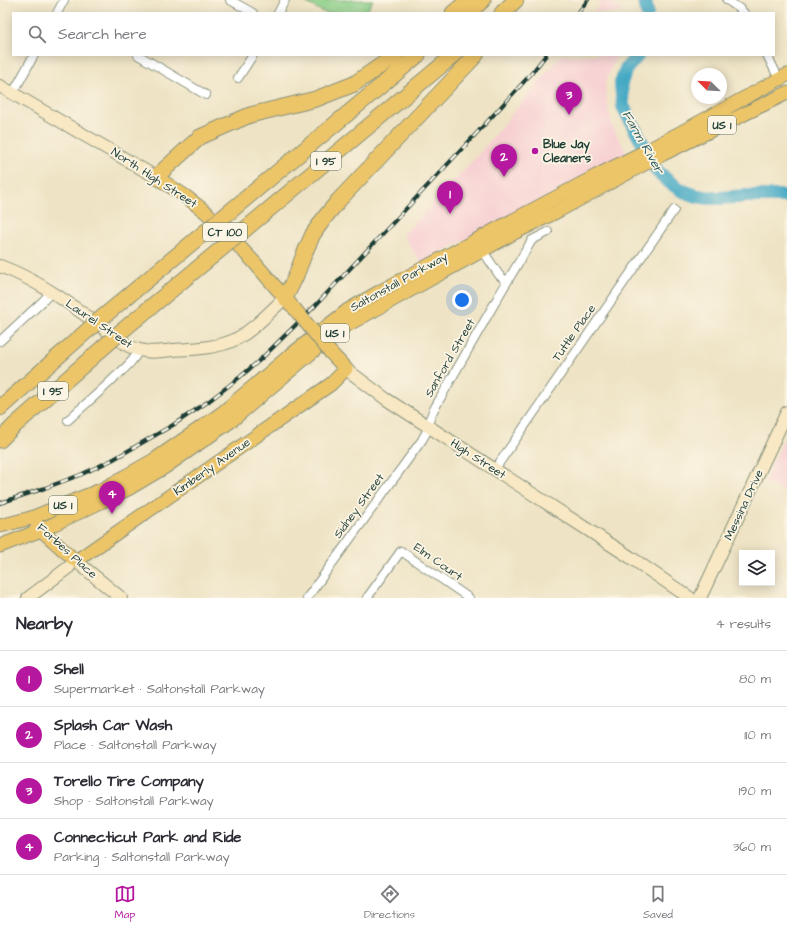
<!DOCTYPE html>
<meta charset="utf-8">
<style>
:root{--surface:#fff;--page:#f7f7f7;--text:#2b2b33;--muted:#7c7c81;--line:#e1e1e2;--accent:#b5179e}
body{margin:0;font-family:"Architects Daughter",sans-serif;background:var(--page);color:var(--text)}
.controls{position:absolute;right:12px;bottom:12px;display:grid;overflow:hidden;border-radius:0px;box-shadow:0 2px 10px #0003}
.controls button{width:36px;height:36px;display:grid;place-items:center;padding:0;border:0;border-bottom:1px solid var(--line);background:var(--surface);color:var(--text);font:20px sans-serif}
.compass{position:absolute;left:691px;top:68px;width:36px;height:36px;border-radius:50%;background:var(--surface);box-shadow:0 2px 10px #0003;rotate:294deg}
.you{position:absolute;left:462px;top:300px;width:14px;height:14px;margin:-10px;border:3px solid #fff;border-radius:50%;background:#1a73e8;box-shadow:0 0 0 6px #1a73e833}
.badge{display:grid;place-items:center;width:26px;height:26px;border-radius:50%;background:var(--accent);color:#fff;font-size:13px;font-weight:700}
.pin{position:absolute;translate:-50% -33px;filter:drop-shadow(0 1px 2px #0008)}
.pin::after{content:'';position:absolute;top:21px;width:14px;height:12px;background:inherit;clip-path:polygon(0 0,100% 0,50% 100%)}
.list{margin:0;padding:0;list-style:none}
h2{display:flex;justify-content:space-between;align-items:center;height:52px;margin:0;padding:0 16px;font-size:17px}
h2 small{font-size:13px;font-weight:400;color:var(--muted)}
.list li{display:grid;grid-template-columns:26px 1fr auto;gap:12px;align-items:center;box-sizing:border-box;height:56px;padding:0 16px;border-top:1px solid var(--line)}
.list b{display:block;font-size:15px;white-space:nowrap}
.list p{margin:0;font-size:13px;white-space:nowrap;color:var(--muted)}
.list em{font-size:13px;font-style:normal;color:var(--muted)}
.icon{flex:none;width:22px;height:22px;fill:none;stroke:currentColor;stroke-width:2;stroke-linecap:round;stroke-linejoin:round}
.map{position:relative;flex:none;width:787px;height:598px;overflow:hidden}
.search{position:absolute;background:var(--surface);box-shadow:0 2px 10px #0003;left:12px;right:12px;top:12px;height:44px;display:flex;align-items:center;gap:10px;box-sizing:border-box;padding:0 14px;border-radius:0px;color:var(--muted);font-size:15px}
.sheet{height:276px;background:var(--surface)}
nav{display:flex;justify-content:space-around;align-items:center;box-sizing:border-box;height:56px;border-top:1px solid var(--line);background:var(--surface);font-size:11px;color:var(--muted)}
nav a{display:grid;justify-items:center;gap:2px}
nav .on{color:var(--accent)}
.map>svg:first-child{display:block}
.built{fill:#f7cfd2}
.green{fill:#8ace87;stroke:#54865e}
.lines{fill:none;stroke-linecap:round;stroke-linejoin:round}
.river{stroke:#45a9c4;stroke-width:14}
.street-casing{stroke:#86907c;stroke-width:10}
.secondary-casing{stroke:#86907c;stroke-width:14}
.primary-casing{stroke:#86907c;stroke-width:15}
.highway-casing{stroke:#86907c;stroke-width:17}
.street{stroke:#fff;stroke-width:8}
.secondary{stroke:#f8e8c3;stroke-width:12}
.primary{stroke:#edc569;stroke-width:13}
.highway{stroke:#edc569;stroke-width:15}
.rail-casing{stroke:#1f3d34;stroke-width:4}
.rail{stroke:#fcf5e5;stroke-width:2.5;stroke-dasharray:8;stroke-linecap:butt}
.primary-bridge-casing{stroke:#86907c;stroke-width:15;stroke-linecap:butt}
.highway-bridge-casing{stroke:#86907c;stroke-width:17;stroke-linecap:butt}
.primary-bridge{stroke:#edc569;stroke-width:13}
.highway-bridge{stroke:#edc569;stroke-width:15}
.poi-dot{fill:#b5179e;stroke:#fcf5e5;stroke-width:1.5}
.labels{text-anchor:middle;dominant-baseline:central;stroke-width:3.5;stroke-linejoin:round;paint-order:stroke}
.shield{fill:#fcf5e5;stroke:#617469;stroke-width:1}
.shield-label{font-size:11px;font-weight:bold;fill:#1f3d34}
.poi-label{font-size:12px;font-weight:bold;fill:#1f3d34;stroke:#fcf5e5;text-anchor:start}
.street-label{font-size:12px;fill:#1f3d34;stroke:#fcf5e5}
.water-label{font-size:13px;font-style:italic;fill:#2a5d5f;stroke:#fcf5e5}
</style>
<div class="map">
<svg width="787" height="598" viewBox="0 0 787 598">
<rect width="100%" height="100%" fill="#fcf5e5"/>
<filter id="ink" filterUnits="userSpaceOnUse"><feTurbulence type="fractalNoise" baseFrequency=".025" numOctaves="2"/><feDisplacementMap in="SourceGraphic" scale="8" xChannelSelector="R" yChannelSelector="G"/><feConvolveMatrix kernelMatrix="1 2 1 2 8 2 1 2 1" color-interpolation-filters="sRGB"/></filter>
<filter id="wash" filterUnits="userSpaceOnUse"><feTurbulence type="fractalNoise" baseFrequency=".012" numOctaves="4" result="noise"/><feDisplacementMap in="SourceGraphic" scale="16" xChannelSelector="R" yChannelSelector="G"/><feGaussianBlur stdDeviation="0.9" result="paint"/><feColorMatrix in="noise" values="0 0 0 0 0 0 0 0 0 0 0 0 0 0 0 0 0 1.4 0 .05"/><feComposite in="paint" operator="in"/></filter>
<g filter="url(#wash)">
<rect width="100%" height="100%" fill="#eee3c4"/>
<g class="built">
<path d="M603,0H610L621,10L622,13H593Z"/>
<path d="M561,55H619L615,59L605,84L608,107L612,125L627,154L421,263L403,235L476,157L549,70Z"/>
<path d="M787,432V493L764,482Z"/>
</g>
<path class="green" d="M301,0H373L366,13H325Z"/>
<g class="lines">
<g class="river">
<path d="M645,0L647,13"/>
<path d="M638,55L626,69L621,83L623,106L657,171C674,188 691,198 715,198C725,198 736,197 746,196C760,196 773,196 787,196"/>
</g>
</g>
</g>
<g filter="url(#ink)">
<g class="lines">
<g class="street-casing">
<g id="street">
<path d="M230,0L253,13"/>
<path d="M727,0L740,9L744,13"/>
<path d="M57,13L64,0"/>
<path d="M278,13L285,0"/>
<path d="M138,55L206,95"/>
<path d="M767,55L779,79"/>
<path d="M238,78L253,55"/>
<path d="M13,93L34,55"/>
<path d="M483,251L499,275L507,282"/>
<path d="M0,341L43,301L51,292"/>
<path d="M68,420C83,406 99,393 114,378C124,369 133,362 139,350"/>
<path d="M495,469L674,210"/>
<path d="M307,598L422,440L427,431L429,421L433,411L501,292L532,240L548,232"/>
<path d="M367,598L401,551L469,598"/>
</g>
</g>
<g class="secondary-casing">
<g id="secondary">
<path d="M0,86L156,177"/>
<path d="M0,266C46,283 86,316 125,344C132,348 138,350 145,351C154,353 164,351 173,350C191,349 220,348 236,339C254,330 270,311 285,298"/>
<path d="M346,369L386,399L630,557L690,598"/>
<path d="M76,561L121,598"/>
<path d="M28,598L69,567"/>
<path d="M700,598L787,412"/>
</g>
</g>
<g class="primary-casing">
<g id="primary">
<path d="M156,177L185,196L207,213L254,262L291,305"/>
<path d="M37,525L41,530L76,561L331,384L346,369L330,352"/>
<path d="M0,526L31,518L103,489L154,460L222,413L287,358L348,310L379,292L596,176L652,148L787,75"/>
<path d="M0,546L41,530L84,510L128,489L165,467L231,421L338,330L514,233L558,211L657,157L787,93"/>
</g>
</g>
<g class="highway-casing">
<g id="highway">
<path d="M453,13L469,0"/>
<path d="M468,13L483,0"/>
<path d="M502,13L516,0"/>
<path d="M156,177L200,137L250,115L316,99L354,84L396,55"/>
<path d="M227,214L418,55"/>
<path d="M243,231L454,55"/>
<path d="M285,298L295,278L305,252L313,234L325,217L339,200L476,55"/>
<path d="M104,316L205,232"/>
<path d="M123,330L221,249"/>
<path d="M0,408L88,330"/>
<path d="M0,440L14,426L107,344"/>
</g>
</g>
<use href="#street" class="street"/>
<use href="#secondary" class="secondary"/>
<use href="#primary" class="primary"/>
<use href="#highway" class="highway"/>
<g class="rail-casing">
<g id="rail">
<path d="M578,13L588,0"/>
<path d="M0,503L45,488L80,475L112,460L173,425L209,401L240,377L261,359L315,306L475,135L531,74L546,55"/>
</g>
</g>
<use href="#rail" class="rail"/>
<g class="primary-bridge-casing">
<path id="primary-bridge" d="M294,308L330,352"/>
</g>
<g class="highway-bridge-casing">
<g id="highway-bridge">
<path d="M205,232L227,214"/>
<path d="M221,249L243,231"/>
<path d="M88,330L104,316"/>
<path d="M107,344L123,330"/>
</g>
</g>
<use href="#primary-bridge" class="primary-bridge"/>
<use href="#highway-bridge" class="highway-bridge"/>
</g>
</g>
<circle class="poi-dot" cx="535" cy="151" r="4"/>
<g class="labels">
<g class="shield">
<rect x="708" y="116" width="28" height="18" rx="3"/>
<rect x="311" y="152" width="30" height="18" rx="3"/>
<rect x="203" y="223" width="44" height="18" rx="3"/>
<rect x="321" y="324" width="28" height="18" rx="3"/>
<rect x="38" y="382" width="30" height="18" rx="3"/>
<rect x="49" y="496" width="28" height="18" rx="3"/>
</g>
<g class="shield-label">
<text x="722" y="125">US 1</text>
<text x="326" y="161">I 95</text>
<text x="225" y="232">CT 100</text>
<text x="335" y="333">US 1</text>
<text x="53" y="391">I 95</text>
<text x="63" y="505">US 1</text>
</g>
<g class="poi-label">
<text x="543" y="144">Blue Jay<tspan x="543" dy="14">Cleaners</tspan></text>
</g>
<g class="street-label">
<text transform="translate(154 178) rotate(33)">North High Street</text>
<text transform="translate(399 282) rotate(-29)">Saltonstall Parkway</text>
<text transform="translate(99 324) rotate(34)">Laurel Street</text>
<text transform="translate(574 333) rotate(-55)">Tuttle Place</text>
<text transform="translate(450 358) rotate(-60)">Sanford Street</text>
<text transform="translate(478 459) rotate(33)">High Street</text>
<text transform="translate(212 467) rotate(-35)">Kimberly Avenue</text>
<text transform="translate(744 505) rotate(-65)">Messina Drive</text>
<text transform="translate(359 506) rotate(-54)">Sidney Street</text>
<text transform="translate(67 551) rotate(42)">Forbes Place</text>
<text transform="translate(438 562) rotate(35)">Elm Court</text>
</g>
<g class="water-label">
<text transform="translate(643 142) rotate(60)">Farm River</text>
</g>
</g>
</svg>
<div class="controls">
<button><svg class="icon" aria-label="layers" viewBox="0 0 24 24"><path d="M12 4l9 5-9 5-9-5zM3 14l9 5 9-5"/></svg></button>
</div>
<svg class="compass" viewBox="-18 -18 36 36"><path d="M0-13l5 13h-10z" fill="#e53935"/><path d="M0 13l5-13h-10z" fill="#7c7c81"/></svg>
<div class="you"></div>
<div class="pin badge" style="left:450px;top:214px">1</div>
<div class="pin badge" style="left:504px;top:177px">2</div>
<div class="pin badge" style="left:569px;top:115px">3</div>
<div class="pin badge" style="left:112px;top:514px">4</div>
<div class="search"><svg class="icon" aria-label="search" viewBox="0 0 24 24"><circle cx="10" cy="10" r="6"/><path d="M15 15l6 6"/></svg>Search here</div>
</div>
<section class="sheet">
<h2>Nearby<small>4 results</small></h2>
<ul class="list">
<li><span class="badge">1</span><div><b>Shell</b><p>Supermarket · Saltonstall Parkway</p></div><em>80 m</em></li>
<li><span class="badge">2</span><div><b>Splash Car Wash</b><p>Place · Saltonstall Parkway</p></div><em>110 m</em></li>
<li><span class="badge">3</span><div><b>Torello Tire Company</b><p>Shop · Saltonstall Parkway</p></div><em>190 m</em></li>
<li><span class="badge">4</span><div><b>Connecticut Park and Ride</b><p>Parking · Saltonstall Parkway</p></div><em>360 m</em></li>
</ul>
</section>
<nav>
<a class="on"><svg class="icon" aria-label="map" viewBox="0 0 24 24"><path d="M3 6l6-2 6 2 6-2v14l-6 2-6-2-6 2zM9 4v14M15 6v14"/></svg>Map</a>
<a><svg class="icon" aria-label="directions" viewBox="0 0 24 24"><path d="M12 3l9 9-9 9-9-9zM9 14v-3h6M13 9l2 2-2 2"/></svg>Directions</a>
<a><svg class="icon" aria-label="saved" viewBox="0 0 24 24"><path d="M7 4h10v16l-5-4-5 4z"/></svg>Saved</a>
</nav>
